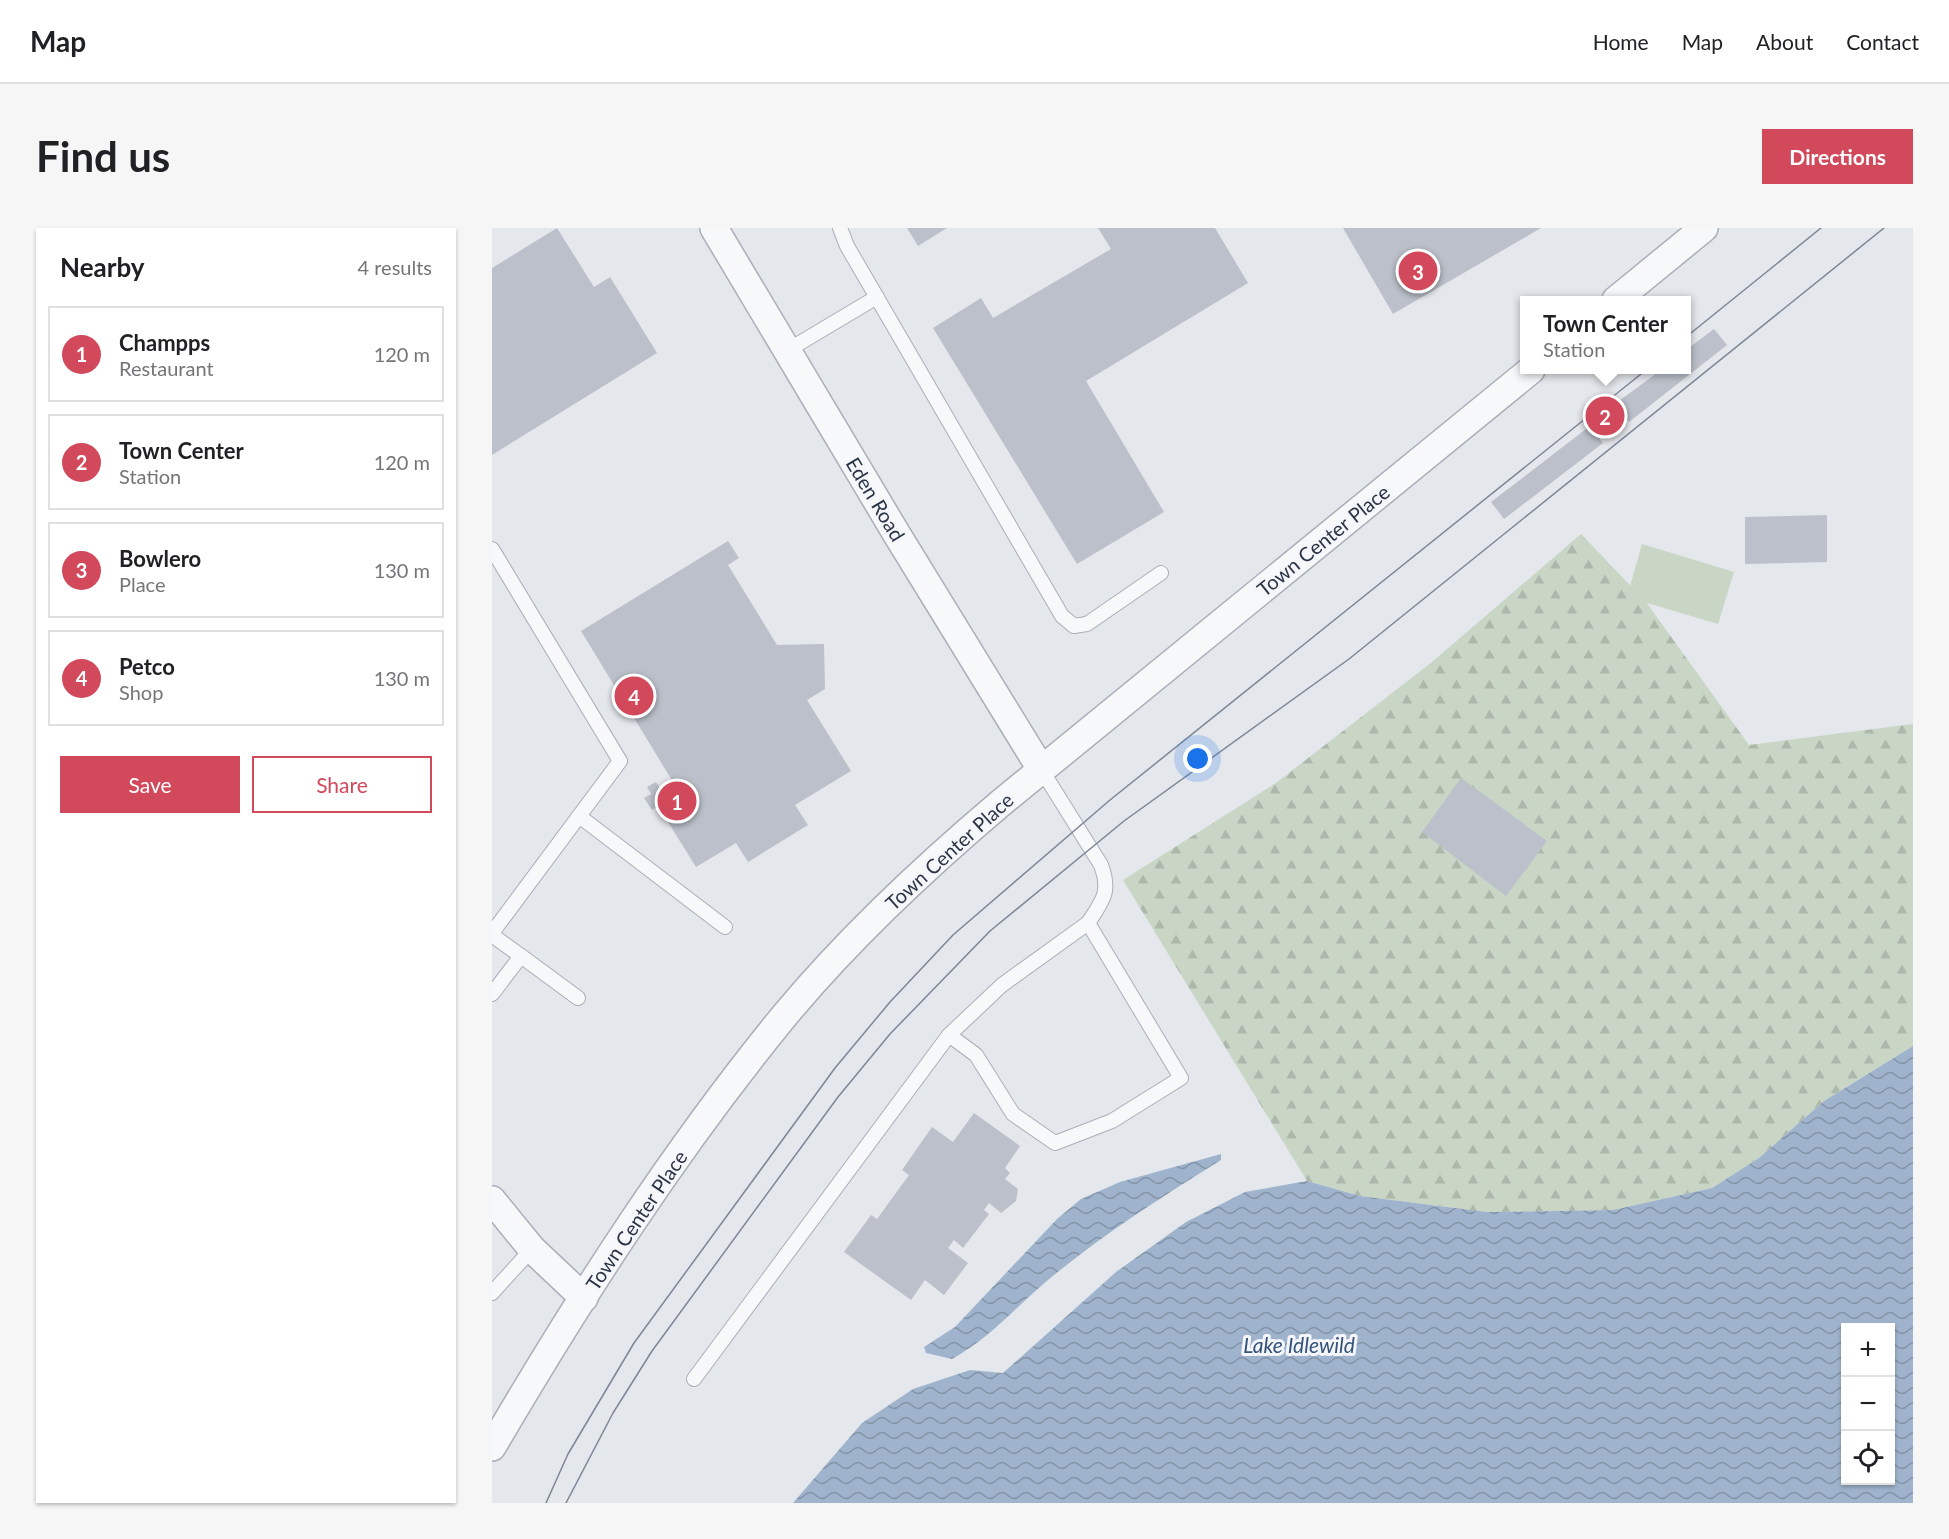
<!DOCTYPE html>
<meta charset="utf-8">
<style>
:root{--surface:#fff;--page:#f6f6f6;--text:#202124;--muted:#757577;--line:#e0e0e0;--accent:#d1495b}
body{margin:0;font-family:Lato,sans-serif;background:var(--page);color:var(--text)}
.controls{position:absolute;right:18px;bottom:18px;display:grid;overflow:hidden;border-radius:0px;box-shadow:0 2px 4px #0004}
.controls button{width:54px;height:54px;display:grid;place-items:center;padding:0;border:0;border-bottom:2px solid var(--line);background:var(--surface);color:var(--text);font:30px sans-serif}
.you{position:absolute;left:706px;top:531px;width:21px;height:21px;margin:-15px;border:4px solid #fff;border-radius:50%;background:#1a73e8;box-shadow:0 0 0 9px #1a73e833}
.badge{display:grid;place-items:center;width:39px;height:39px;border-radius:50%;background:var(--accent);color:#fff;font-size:20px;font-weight:700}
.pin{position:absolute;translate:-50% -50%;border:3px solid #fff;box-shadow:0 2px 6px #0006}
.popup{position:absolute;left:1028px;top:68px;width:171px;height:78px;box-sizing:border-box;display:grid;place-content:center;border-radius:0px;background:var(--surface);filter:drop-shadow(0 2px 4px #0005);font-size:20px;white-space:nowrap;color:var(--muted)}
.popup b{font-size:22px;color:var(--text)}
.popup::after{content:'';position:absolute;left:50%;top:100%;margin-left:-12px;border:12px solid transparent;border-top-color:var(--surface)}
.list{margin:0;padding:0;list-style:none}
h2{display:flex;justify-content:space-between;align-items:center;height:78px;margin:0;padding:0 24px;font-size:26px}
h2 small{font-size:20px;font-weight:400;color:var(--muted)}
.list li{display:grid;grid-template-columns:39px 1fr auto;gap:18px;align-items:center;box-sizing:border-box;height:96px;margin:0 12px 12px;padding:0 12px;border:2px solid var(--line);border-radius:0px}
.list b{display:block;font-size:22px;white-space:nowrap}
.list p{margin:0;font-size:20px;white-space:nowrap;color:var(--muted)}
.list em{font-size:20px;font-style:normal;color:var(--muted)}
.actions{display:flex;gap:12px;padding:18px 24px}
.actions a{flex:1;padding:14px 0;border:2px solid var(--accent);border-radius:0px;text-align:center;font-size:21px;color:var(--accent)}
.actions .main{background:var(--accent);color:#fff}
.icon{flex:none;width:33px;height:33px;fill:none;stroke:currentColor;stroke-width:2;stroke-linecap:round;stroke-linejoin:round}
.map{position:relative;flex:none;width:1421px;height:1275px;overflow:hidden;border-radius:0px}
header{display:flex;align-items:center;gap:36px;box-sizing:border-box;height:84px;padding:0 30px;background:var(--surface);border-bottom:2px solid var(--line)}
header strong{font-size:28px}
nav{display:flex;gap:33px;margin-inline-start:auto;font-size:21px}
.intro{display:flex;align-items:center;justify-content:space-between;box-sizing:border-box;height:144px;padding:0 36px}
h1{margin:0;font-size:42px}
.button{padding:15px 27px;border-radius:0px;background:var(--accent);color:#fff;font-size:21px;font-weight:700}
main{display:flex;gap:36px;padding:0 36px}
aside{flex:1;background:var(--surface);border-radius:0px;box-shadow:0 2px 4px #0004}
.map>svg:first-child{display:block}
.green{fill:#c9d6c5}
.forest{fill:url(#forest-firs)}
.water{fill:url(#water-waves);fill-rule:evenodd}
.building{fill:#bbc0ca}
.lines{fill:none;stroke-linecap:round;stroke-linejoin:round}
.lane-casing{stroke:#a9aeb7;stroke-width:16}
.street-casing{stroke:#a9aeb7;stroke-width:30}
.lane{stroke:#f7f8fa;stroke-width:14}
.street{stroke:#f7f8fa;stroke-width:27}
.tram{stroke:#7d8696;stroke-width:1.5}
.labels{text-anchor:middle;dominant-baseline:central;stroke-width:6;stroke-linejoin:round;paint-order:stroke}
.street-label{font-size:20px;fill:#2b3445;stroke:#f4f6f9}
.water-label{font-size:21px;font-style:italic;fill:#34527a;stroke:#f4f6f9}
</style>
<header>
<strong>Map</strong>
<nav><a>Home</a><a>Map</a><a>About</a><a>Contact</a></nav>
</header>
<div class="intro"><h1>Find us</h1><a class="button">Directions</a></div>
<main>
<aside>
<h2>Nearby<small>4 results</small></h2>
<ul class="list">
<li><span class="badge">1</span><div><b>Champps</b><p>Restaurant</p></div><em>120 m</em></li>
<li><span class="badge">2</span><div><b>Town Center</b><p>Station</p></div><em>120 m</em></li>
<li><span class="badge">3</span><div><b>Bowlero</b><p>Place</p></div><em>130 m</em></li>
<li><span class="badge">4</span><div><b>Petco</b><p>Shop</p></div><em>130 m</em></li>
</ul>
<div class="actions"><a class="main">Save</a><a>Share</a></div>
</aside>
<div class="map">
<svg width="1421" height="1275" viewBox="0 0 1421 1275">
<defs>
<pattern id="forest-firs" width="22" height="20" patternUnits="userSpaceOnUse" patternTransform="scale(1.5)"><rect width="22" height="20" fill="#c9d6c5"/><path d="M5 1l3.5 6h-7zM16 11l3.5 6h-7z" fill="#adb8ab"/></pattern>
<pattern id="water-waves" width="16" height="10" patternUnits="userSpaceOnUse" patternTransform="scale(1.5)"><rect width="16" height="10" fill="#9fb4cc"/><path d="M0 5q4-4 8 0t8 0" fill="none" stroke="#8293a7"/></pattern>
</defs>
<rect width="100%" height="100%" fill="#e4e7ec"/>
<path class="green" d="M1150,316L1242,344L1226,396L1135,369Z"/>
<path class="forest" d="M1089,306L1154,374L1257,517L1421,496V818L1332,873L1267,930L1220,960L1121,982L995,984L868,968L815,953L631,652L784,555L940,434Z"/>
<g class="water">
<path d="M1421,818V1275H301L370,1195L421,1161L478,1142L511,1145L624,1044L694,994L753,964L815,953L868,968L995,984L1121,982L1220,960L1267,930L1332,873ZM1354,1100H1398V1252H1354Z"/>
<path d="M729,926V932C671,968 615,1004 562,1047C527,1075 500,1109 460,1131L434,1125L432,1119L463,1099L565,991L589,971L628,954Z"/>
</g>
<g class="building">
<path d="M65,0L102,59L118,49L165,125L0,227V40Z"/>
<path d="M415,0H455L426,18Z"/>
<path d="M606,0H723L756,55L594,153L672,284L585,336L441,100L489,70L501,90L619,21Z"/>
<path d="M851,0H1049L901,86Z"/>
<path d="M1222,101L1235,117L1137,194L1123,176L1169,142H1194V122Z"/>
<path d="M1098,198L1111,215L1012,291L999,274Z"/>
<path d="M1335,287V334L1253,336V289Z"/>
<path d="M236,313L247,330L236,337L285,417L332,416L333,461L315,472L359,543L303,577L316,597L256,634L244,615L204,639L166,578L160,582L152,570L159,566L155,559L164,554L169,561L181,554L89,403Z"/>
<path d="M969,550L1055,613L1014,668L930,604Z"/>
<path d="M482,885L528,918L513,940L518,945L513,951L526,961L524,973L509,985L497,975L492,982L497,986L471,1020L462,1012L456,1020L476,1035L452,1067L433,1052L419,1072L352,1024L379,987L385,991L417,947L410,942L440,899L461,914Z"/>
</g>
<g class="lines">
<g class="lane-casing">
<g id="lane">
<path d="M348,0L355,18L570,388L582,398L595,396L669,345"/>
<path d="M296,122L385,69"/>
<path d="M0,321L128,533L0,705"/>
<path d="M549,541L609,637C619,664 611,672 596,695"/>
<path d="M87,588L233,699"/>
<path d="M0,707L29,728L0,766"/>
<path d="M29,728L86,770"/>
<path d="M0,1065L40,1021"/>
<path d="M202,1151L457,807L510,757L596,695L689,850L620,893L563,915L521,886L484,827L457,807"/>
</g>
</g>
<g class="street-casing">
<g id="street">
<path d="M222,0L404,305L549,541"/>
<path d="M1124,72L1212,0"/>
<path d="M0,972L40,1021L92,1070"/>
<path d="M0,1219C88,1069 183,921 293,787C358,709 433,639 510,574L1039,142"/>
</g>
</g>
<use href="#lane" class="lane"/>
<use href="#street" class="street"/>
<g class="tram">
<path d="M1194,109L1329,0"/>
<path d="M54,1275L76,1226L142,1115L343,840L398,774L461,707L618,572L1154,142"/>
<path d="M74,1275L121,1185L160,1123L346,869L398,806L498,703L632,593L857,431L1392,0"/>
</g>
</g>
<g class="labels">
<g class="street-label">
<text transform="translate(384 271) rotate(59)">Eden Road</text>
<text transform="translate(831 312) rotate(-39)">Town Center Place</text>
<text transform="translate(457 623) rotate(-42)">Town Center Place</text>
<text transform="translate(144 992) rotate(-56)">Town Center Place</text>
</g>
<g class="water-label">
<text x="807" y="1116">Lake Idlewild</text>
</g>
</g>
</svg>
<div class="controls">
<button>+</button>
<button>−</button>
<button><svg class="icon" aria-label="locate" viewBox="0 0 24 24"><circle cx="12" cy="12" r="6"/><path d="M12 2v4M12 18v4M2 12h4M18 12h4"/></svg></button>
</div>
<div class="you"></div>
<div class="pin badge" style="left:185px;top:573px">1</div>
<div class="pin badge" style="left:1113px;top:188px">2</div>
<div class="popup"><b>Town Center</b>Station</div>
<div class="pin badge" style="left:926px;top:43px">3</div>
<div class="pin badge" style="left:142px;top:468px">4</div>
</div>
</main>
